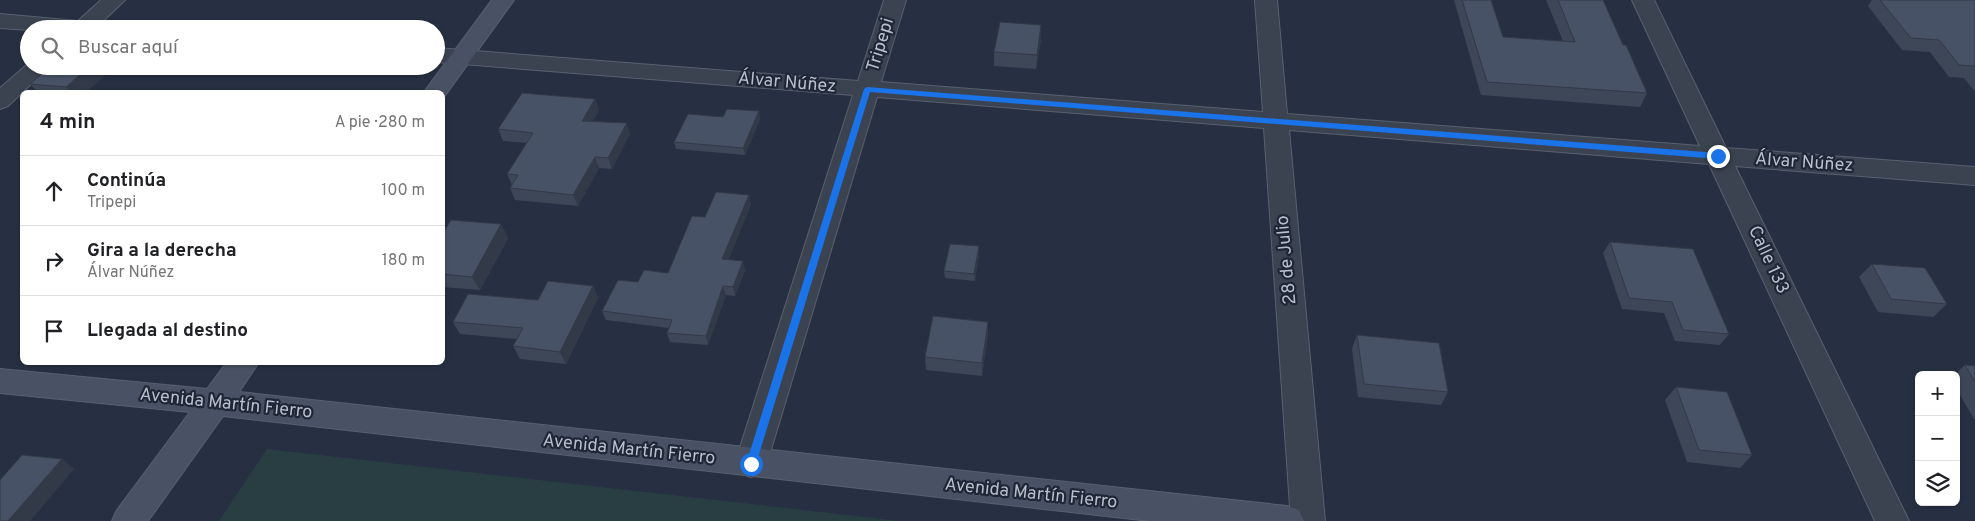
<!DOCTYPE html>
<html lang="es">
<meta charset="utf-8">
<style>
:root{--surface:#fff;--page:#f2f2f2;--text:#202124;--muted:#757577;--line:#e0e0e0}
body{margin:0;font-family:Overpass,sans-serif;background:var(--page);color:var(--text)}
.controls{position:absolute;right:15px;bottom:15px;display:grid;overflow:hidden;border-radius:8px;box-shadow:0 1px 4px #0004}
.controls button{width:45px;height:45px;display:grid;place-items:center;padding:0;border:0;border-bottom:1px solid var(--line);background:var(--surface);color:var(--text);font:25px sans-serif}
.stop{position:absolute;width:15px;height:15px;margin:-11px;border:4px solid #1a73e8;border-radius:50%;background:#fff}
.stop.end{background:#1a73e8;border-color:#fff;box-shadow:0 1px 5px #0008}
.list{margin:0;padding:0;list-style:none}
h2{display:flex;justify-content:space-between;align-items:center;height:65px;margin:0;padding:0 20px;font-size:21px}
h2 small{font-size:16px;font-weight:400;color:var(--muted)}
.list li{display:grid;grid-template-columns:32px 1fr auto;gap:15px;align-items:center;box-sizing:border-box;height:70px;padding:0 20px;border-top:1px solid var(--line)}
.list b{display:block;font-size:19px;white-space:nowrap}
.list p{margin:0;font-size:16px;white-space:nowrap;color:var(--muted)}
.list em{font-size:16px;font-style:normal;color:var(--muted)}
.icon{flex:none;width:28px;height:28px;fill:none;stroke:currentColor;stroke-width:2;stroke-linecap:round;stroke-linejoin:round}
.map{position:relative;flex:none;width:1975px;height:521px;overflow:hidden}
.search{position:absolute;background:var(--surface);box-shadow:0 1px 4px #0004;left:20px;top:20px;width:425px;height:55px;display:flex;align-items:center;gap:12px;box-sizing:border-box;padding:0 18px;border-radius:28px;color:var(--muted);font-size:19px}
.panel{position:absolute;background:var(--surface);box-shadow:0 1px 4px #0004;left:20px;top:90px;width:425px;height:275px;border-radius:8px}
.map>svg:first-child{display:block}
.green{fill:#293e43}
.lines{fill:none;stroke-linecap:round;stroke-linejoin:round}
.street-casing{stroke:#59606f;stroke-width:2}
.secondary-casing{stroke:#59606f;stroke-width:2}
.street{fill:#3b4351;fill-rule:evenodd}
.secondary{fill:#495164;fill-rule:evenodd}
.wall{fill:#3e4758}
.shaded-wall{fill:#323947}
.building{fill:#485266;stroke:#323947}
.route{fill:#1a73e8}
.labels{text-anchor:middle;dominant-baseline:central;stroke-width:4.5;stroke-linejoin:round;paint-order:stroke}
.street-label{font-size:18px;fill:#b8becb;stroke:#1f2737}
</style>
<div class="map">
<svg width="1975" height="521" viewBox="0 0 1975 521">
<rect width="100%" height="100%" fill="#273042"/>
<path class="green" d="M267,449L900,521H219Z"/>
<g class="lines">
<g class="street-casing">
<g id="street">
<path d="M101,0H125L101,23L105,24L108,29L29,30L0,28V14L78,21Z"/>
<path d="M884,0H906L881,82L1263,112L1255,0H1277L1287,114L1700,146L1632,0H1654L1726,148L1975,167V185L1735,166L1909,521H1875L1709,164L1289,130L1325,521H1291L1264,128L877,97L767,463L762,473L751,477L740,473L735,463L853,95L436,62V48L858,81Z"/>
<path d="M29,63V66H50L8,106L0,109V88Z"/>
</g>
</g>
<g class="secondary-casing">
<g id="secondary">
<path d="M492,0H514L444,97L442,98V92H424Z"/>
<path d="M227,362H259L239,392L1287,506L1299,510L1304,521H1150L223,416L148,521H112L117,510L190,412L0,393V369L207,389Z"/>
</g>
</g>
<use href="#street" class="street"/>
<use href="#secondary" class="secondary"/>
</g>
<g class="wall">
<path d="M1454,0H1491L1503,37L1563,41L1546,0H1603L1623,45L1647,93L1640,107L1481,95Z"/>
<path d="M1872,0H1975V92L1964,78L1949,77L1930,52L1902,50L1868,6Z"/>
<path d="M1041,39L1036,69L994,66V52Z"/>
<path d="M51,66H100L106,74L86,92H38L30,84Z"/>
<path d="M595,99L599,110L592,122L630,134L612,169L599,168L578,206L515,200L510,188L512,185L507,174L527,143L503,141L498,129Z"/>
<path d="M760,119L745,155L676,149L674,142Z"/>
<path d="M749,195L751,205L728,260L745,270L735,296L726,295L708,345L670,342L667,333L669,328L606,320L602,311L638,282L668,273Z"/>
<path d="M501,224L508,238L480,290L442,287V234Z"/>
<path d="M1610,242L1729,334L1720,345L1675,341L1664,313L1622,309L1603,253Z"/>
<path d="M979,246V254L975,281L945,278L944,271Z"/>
<path d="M1872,264L1947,304L1933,317L1878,312L1859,277Z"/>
<path d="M593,286L598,298L566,364L520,359L513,346L517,339L460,334L453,322Z"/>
<path d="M988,335L982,376L926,370L925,357Z"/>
<path d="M1357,335L1448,392L1441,405L1358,397L1352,349Z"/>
<path d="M1965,365L1975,366V419H1974L1956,388V375H1954Z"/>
<path d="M1676,387L1752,455L1740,468L1687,462L1665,400Z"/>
</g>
<g class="shaded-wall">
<path d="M1041,25V39L1036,69L1037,55Z"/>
<path d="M90,66H100L106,74L86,92H70L66,87Z"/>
<path d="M595,99L599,110L586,133L582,121Z"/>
<path d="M759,111L760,119L745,155L743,148Z"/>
<path d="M627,123L630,134L612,169L608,158Z"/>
<path d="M595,157L599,168L578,206L573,195Z"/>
<path d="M749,195L751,205L725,268L722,259Z"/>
<path d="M501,224L508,238L480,290L472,277Z"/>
<path d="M979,246V254L975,281L974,274Z"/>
<path d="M743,261L745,270L735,296L733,287Z"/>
<path d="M593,286L598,298L566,364L560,352Z"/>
<path d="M723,286L726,295L708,345L706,336Z"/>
<path d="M988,322V335L982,376V363Z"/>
<path d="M62,459L74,469L30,521H8Z"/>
</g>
<g class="building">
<path d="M1462,0H1491L1503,37L1575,42L1558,0H1603L1623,45H1626L1647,93L1487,82Z"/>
<path d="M1880,0H1975V67L1974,66L1959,65L1939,40L1911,38Z"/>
<path d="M1000,22L1041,25L1037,55L994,52Z"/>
<path d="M51,66H90L66,87L30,84Z"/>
<path d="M522,93L595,99L582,121L627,123L608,158L595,157L573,195L510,188L518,175L507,174L533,133L498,129Z"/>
<path d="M727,109L759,111L743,148L674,142L688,114L723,117Z"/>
<path d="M716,192L749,195L722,259L743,261L733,287L723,286L706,336L667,333L672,320L602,311L618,280L638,282L644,270L668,273L692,216L705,217Z"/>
<path d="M451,220L501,224L472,277L442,274V234Z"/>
<path d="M1610,242L1693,249L1729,334L1683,330L1672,302L1629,298Z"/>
<path d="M950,244L979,246L974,274L944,271Z"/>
<path d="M1872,264L1925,268L1947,304L1891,299Z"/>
<path d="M548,281L593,286L560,352L513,346L523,328L453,322L468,294L538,300Z"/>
<path d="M933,316L988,322L982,363L925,357Z"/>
<path d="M1357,335L1439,343L1448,392L1364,384Z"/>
<path d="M1965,365L1975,366V382Z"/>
<path d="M1676,387L1727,392L1752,455L1699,450Z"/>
<path d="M22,455L62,459L8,521H0V480Z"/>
</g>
<path class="route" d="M867,87L1718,153L1722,156L1718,159L870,92L756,464L751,468L746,464L864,89Z"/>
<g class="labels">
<g class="street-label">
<text transform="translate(881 45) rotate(-73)">Tripepi</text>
<text transform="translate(787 83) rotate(5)">Álvar Núñez</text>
<text transform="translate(1804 163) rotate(4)">Álvar Núñez</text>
<text transform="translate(1287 260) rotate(-95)">28 de Julio</text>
<text transform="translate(1768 260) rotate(65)">Calle 133</text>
<text transform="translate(226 404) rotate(6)">Avenida Martín Fierro</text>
<text transform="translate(629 450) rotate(6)">Avenida Martín Fierro</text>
<text transform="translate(1031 494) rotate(6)">Avenida Martín Fierro</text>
</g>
</g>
</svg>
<div class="controls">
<button>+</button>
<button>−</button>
<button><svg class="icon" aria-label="layers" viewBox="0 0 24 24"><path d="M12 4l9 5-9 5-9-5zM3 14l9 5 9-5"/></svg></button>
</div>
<div class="stop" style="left:751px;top:464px"></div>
<div class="stop end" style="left:1718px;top:156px"></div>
<div class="search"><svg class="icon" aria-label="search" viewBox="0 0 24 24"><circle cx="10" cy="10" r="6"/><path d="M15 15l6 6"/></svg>Buscar aquí</div>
<section class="panel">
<h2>4 min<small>A pie · 280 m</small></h2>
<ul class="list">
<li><svg class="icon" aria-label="ahead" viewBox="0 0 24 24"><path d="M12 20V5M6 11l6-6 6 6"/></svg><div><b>Continúa</b><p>Tripepi</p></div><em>100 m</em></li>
<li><svg class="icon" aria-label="right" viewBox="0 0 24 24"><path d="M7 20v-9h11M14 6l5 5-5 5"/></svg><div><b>Gira a la derecha</b><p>Álvar Núñez</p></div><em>180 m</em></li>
<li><svg class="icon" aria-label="arrive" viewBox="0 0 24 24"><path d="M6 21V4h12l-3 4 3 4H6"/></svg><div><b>Llegada al destino</b></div></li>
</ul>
</section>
</div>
